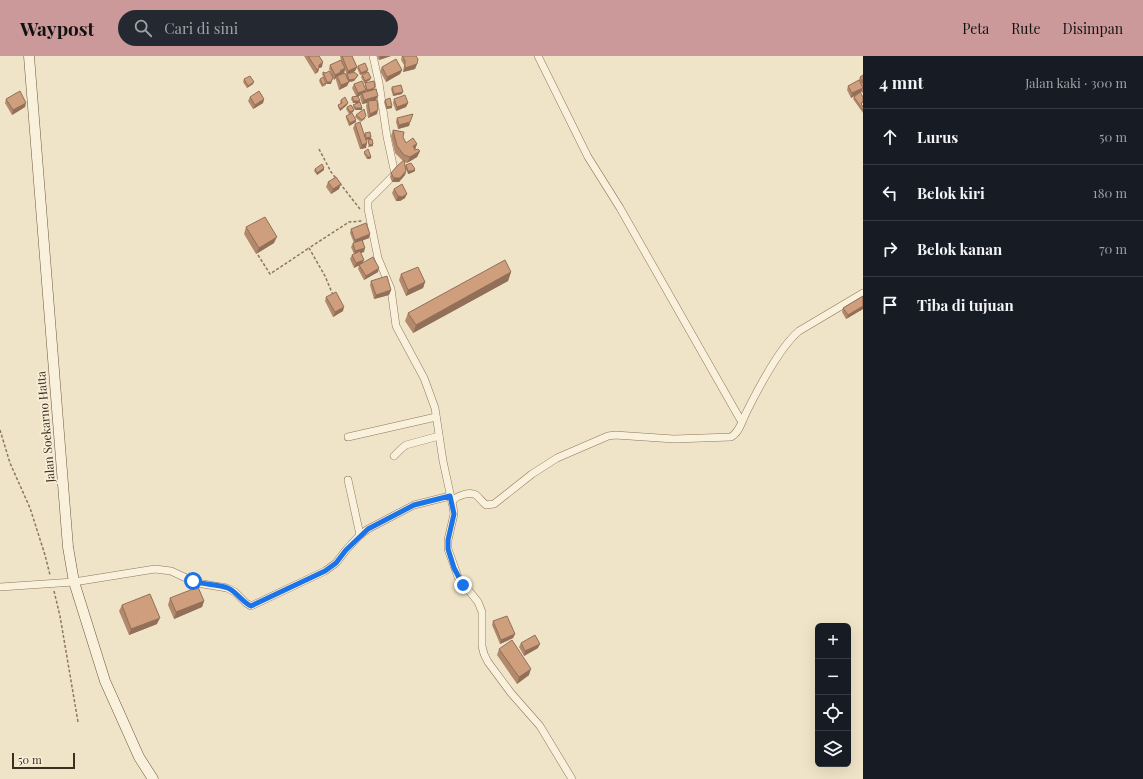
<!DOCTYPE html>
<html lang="id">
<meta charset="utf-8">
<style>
:root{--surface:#171b24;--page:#242831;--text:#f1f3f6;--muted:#9ea1a6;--line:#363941;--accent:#cc999b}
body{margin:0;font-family:"Playfair Display",serif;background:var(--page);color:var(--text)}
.controls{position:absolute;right:12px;bottom:12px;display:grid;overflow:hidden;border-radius:6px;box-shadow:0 4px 16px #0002}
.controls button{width:36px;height:36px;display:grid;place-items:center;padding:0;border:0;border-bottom:1px solid var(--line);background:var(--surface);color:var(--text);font:20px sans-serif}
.scale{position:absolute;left:12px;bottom:10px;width:63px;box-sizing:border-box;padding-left:4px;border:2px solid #3d2e20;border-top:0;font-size:11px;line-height:14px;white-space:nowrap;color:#3d2e20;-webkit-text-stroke:3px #f7eed8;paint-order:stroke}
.stop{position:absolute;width:12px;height:12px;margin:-9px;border:3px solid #1a73e8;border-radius:50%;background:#fff}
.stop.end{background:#1a73e8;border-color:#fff;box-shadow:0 1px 4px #0008}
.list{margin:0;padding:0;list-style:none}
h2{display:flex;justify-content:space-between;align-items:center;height:52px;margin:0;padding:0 16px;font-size:17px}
h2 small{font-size:13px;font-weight:400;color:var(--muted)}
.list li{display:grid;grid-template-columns:26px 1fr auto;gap:12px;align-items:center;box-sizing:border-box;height:56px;padding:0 16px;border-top:1px solid var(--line)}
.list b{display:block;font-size:15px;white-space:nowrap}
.list em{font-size:13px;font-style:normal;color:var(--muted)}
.icon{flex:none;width:22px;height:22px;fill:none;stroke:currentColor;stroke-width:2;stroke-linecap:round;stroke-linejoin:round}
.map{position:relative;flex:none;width:863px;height:723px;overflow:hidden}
header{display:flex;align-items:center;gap:24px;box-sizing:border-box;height:56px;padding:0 20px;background:var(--accent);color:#111}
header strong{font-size:19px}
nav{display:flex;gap:22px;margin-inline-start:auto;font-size:14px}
.search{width:280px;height:36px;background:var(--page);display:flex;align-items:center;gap:10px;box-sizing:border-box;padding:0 14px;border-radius:22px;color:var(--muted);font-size:15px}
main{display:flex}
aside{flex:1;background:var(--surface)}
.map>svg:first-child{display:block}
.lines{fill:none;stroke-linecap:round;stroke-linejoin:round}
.street-casing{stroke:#8d765c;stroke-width:8}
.secondary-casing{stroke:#6f573f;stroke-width:11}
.path{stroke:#8d765c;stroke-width:1.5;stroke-dasharray:3 2;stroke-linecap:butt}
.street{stroke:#faf1dc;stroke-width:7}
.secondary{stroke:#faf1dc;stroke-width:10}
.wall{fill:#b2896c;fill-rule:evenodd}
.shaded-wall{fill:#916f58}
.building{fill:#cf9f7d;stroke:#916f58}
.route{stroke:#1a73e8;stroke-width:5}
.labels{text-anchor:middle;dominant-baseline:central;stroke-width:3.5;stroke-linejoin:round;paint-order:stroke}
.street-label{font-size:12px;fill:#3d2e20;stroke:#f7eed8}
</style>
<header>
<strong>Waypost</strong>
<div class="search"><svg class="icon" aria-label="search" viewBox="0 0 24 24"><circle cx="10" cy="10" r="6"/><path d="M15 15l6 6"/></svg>Cari di sini</div>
<nav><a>Peta</a><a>Rute</a><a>Disimpan</a></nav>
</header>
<main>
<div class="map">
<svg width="863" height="723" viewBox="0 0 863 723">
<rect width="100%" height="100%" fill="#f0e4c8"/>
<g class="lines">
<g class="street-casing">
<g id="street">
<path d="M373,0L379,27L387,81L395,118L368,145V153L378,202L391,233L396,270L424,322L435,352L443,405L453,451L454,458L448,484V493L458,521L478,546L482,556V590L484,598L488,606L511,637L540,670L572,723"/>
<path d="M538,0L588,101L620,152L740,363H743"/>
<path d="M348,381L436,361"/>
<path d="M394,400L401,393L406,389L439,380"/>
<path d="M348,424L360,479"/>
<path d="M452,446C455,440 470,435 476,439C479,441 482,446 486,449L494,448L532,418L557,402L608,380L615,379L674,383L731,381C740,376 742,364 747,355C758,333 781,290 799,275L863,237"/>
<path d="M0,531L74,526L155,513L171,515L197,527L227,532L235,536L246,547L251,550L325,515L336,507L346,494L360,479L368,473L414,449L450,440"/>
</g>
</g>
<g class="secondary-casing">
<path id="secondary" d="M29,0L68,491L74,526L105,625L139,701L153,723"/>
</g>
<g class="path">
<path d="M319,93L331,116L360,153"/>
<path d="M258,199L270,218L309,192"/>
<path d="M333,239L325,220L309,192L349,166L363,165"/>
<path d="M0,374L10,407L30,452L45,499L50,519"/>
<path d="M54,535L60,560L78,666"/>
</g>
<use href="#street" class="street"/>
<use href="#secondary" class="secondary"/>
</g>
<g class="wall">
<path d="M304,0H319L322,11L319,12L318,16L315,18Z"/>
<path d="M340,0H352L357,11L355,15L352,17L358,19L357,21L354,25L349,26L347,30L339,34L336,24V22L334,24L333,22L331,28H326V29L322,31L319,25L320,23L326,26L322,18L323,16L331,18L329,13L330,9L341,4ZM345,14L347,19L346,20L341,18L344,17Z"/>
<path d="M377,0H391L379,4Z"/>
<path d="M402,0H416L417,8L415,13L403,16L404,9L401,4Z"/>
<path d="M358,10L367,16L360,19L357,12Z"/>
<path d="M382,11L402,14L400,18L386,26L380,15Z"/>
<path d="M362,19L370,24L366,26L375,31L373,34L376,44L377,58L368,62L366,50L367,47L362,48L360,41L361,39L358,41L359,46L362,52V54H355L353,51V49L357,47H353L351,43L352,41L356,40L352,32L354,28L366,33L365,29V27H364L361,21Z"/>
<path d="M863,19V37L861,36L860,37L863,41V47L861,48L862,50L863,49V57L853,43L854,41L857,38L851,42L847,34L848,30L859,24L860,21Z"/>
<path d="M244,23L253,28L247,32L243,26Z"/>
<path d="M392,31L402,38L393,40L391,33Z"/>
<path d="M250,41L264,43L263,47L253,53L248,45Z"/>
<path d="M6,43L25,51L12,59L5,47Z"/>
<path d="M394,43L408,47L406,51L396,55L393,47Z"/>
<path d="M341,44L348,47L347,49L340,55L338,51V49L341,48L340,46Z"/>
<path d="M385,44L392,52L386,53L384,46Z"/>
<path d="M347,51L354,54L353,56L349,58L346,53Z"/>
<path d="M356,59L366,62L361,66L355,61Z"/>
<path d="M346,60L356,66L349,70L346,62Z"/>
<path d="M397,62L410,66L409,70L398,73L396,66Z"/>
<path d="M355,68L364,79L365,77L371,81V83L366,84V92L360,93L353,72Z"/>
<path d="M393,74L406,87L417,88L415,93V94L420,95L417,101L407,107L404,106L406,115L405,119L399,126H392L390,121L391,117L403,105L395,97L391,80Z"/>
<path d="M364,96L371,101L370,103H367L364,98Z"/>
<path d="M406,109L415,115L411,117L408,118L405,111Z"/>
<path d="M324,112V114L317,119L314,115L315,113Z"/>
<path d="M328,126L339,133L331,138L326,131Z"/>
<path d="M394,133L405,142L400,145H396L392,137Z"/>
<path d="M246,171L274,187L256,198L244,178Z"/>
<path d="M351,173L369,182L363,184L364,196L360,197L364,204L362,207L378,216L364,224L358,213L359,209L354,212L350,203L352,199L354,198L351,191L353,187H354L350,177Z"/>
<path d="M511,216L508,225L413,277L405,265L408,257Z"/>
<path d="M401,218L425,226L423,232L406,240L399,224Z"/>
<path d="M371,225L391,234L389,239L374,243L370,229Z"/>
<path d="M863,240V253L846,263L842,256L843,252Z"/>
<path d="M326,241L343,255L333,261L325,245Z"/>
<path d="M170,542L204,545L202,551L174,563L168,549Z"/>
<path d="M122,549L157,568L129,579L119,555Z"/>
<path d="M493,565L515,578L513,582L500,588L492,569Z"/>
<path d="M521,587L538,592L524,600L519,591Z"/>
<path d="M499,593L529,619L517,628L497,599Z"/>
</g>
<g class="shaded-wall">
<path d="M380,0H391L379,4Z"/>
<path d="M323,6L322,11L317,13L319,9Z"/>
<path d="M417,8L415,13L403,16L405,12Z"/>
<path d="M357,11L355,15L346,19L348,15Z"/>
<path d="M319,12L318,16L315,18L317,14Z"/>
<path d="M345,12L344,17L337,20L336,22L334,24L335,19L340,15Z"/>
<path d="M368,14L367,16L360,19L361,17Z"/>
<path d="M402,14L400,18L386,26L387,21Z"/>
<path d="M358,19L354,25L349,26L347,30L339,34L341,29L348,27L349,24Z"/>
<path d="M371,22L370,24L364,27L365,25Z"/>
<path d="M254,26L253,28L247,32L248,30Z"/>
<rect x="327" y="26" width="4" height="2"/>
<path d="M375,31L374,33L371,36H366L367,34Z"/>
<path d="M863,32L861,36L851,42L852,37Z"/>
<path d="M366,34L364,38L362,37L361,39L356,41L358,37Z"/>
<path d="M403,36L402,38L393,40L394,38Z"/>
<path d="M378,40L376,44L368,45L367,47L362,48L364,44Z"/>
<path d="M264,43L263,47L253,53L255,49Z"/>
<path d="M354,45H360L359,47H353Z"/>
<path d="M26,47L25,51L12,59L13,54Z"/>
<path d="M348,47L347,49L340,55V53Z"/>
<path d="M408,47L406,51L396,55L397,51Z"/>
<path d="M392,50V52L386,53L387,51Z"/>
<path d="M356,52H362V54H355Z"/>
<path d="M354,54L353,56L349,58L350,56Z"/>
<path d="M378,54L377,58L368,62L370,58Z"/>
<path d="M356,64V66L349,70L350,67Z"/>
<path d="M410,66L409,70L398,73L399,69Z"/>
<path d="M371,81V83L365,84L366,82Z"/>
<path d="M367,87L366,92L360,93L362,89Z"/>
<path d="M373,88V90L368,91L369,89Z"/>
<path d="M417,88L415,94L413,90Z"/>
<path d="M420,95L417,101L407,107L410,101Z"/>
<path d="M368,101H371L370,103H367Z"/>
<path d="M324,112V114L317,119V117Z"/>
<path d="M415,113V115L411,117L408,118V115Z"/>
<path d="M406,115L405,119L399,126H392L394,122Z"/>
<path d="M341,128L339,133L331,138L333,133Z"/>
<path d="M407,138L405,142L400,145H396L398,140Z"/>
<path d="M370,178L369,182L354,188L355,184Z"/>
<path d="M277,181L274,187L256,198L259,192Z"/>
<path d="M365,192L364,196L354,199L355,195Z"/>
<path d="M364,204L362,208L354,212L356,207Z"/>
<path d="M379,212L378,216L364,224L366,220Z"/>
<path d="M511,216L508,225L413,277L416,269Z"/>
<path d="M425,226L423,232L406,240L408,234Z"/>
<path d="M391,234L389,239L374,243L376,239Z"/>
<path d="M863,250V253L846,263L848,259Z"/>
<path d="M344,251L343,255L333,261L335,256Z"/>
<path d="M204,545L202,551L174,563L176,556Z"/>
<path d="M160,562L157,568L129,579L131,573Z"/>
<path d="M515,578L513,582L500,588L501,584Z"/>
<path d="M540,588L538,592L524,600L525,595Z"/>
<path d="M531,613L529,619L517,628L519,621Z"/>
</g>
<g class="building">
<path d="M308,0H319L323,6L319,9V12L317,14Z"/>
<path d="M342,0H352L357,11L348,15Z"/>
<path d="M402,0H416L418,3L417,8L405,12V4Z"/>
<path d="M396,3L402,14L387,21L382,11Z"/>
<path d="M341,4L345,12L340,15L341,16L335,19L330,9Z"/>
<path d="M365,7L368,14L361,17L358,10Z"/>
<path d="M329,15L333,21L331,26H327L323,16L326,17Z"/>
<path d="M354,16L358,19L355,23L349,24L347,18Z"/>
<path d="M368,16L371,22L365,25L362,19Z"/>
<path d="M345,17L349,26L341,29L337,20Z"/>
<path d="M863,19V27L860,21Z"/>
<path d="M250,20L254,26L248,30L244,23Z"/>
<path d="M323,21L326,27L323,29L320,23Z"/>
<path d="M859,24L863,32L852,37L848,30Z"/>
<path d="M362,25L366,34L358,37L354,28Z"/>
<path d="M374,25L375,31L372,33L367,34L365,27Z"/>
<path d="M401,29L403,36L394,38L392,31Z"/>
<path d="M376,33L378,40L364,44L362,37Z"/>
<path d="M20,35L26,47L13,54L6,43Z"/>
<path d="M259,35L264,43L255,49L250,41Z"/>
<path d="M860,36L863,41V46L861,47L862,50L863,49V54L854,41Z"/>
<path d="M405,39L408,47L397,51L394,43Z"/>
<path d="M358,40L360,45H354L352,41Z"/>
<path d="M345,41L348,47L340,53L338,49L342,47L341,44Z"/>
<path d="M390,42L392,50L387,51L385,44Z"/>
<path d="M377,44L378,54L370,58L368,45Z"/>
<path d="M360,46L362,52H356L353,49Z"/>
<path d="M351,49L354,54L350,56L347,51Z"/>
<path d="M364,53L366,60L362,64L356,59Z"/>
<path d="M352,57L356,64L350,67L346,60Z"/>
<path d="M413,58L410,66L399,69L397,62Z"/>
<path d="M360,66L367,87L362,89L355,68Z"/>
<path d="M393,74L404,76L403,81L406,87L413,82L417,88L413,90L415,94L418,93L420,95L410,101L404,99L397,90Z"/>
<path d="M370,76L371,81L366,82L365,77Z"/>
<path d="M372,83L373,88L369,89L368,84Z"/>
<path d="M368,93L371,101H368L364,96Z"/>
<path d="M404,104L406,115L400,122H394L391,117L397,110Z"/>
<path d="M411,107L415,113L412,115H408L406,109Z"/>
<path d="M322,108L324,112L317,117L315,113Z"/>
<path d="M336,121L341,128L333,133L328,126Z"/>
<path d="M402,128L407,138L402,141L398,140L394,133Z"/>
<path d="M265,161L277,181L259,192L246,171Z"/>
<path d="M366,167L370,178L355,184L351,173Z"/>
<path d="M362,184L365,192L355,195L353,187Z"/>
<path d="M360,195L364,204L356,207L352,199Z"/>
<path d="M373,201L379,212L366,220L359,209Z"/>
<path d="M505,204L511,216L416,269L408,257Z"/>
<path d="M418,211L425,226L408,234L401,218Z"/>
<path d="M387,220L391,234L376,239L371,225Z"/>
<path d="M336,236L344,251L335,256L326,241Z"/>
<path d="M863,240V250L848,259L843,252Z"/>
<path d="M198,531L204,545L176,556L170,542Z"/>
<path d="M150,538L160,562L131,573L122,549Z"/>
<path d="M507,560L515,578L501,584L493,565Z"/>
<path d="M535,579L540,588L525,595L521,587Z"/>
<path d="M512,584L531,613L519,621L499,593Z"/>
</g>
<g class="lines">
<path class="route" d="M193,525C204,529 217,528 228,532C237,536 242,546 251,550L325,515L336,507L346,494L368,473L414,449L450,440L454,458L448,484V493L454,512L463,529"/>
</g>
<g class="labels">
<g class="street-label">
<text transform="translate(45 371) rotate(-95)">Jalan Soekarno Hatta</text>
</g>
</g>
</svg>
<div class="controls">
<button>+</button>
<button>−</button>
<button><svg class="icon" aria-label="locate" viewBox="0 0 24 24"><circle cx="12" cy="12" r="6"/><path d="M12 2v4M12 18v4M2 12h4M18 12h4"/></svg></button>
<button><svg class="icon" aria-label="layers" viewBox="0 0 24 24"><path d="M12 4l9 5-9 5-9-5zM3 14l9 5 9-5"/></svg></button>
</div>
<div class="scale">50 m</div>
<div class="stop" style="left:193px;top:525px"></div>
<div class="stop end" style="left:463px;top:529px"></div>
</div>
<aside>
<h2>4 mnt<small>Jalan kaki · 300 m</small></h2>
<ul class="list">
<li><svg class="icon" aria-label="ahead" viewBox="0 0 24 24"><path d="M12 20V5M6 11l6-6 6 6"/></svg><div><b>Lurus</b></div><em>50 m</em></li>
<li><svg class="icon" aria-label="left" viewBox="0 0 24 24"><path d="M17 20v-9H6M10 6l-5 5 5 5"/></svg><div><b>Belok kiri</b></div><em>180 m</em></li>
<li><svg class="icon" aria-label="right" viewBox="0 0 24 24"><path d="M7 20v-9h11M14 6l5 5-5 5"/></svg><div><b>Belok kanan</b></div><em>70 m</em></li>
<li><svg class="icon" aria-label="arrive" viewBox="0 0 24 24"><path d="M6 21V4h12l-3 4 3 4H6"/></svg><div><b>Tiba di tujuan</b></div></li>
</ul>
</aside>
</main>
